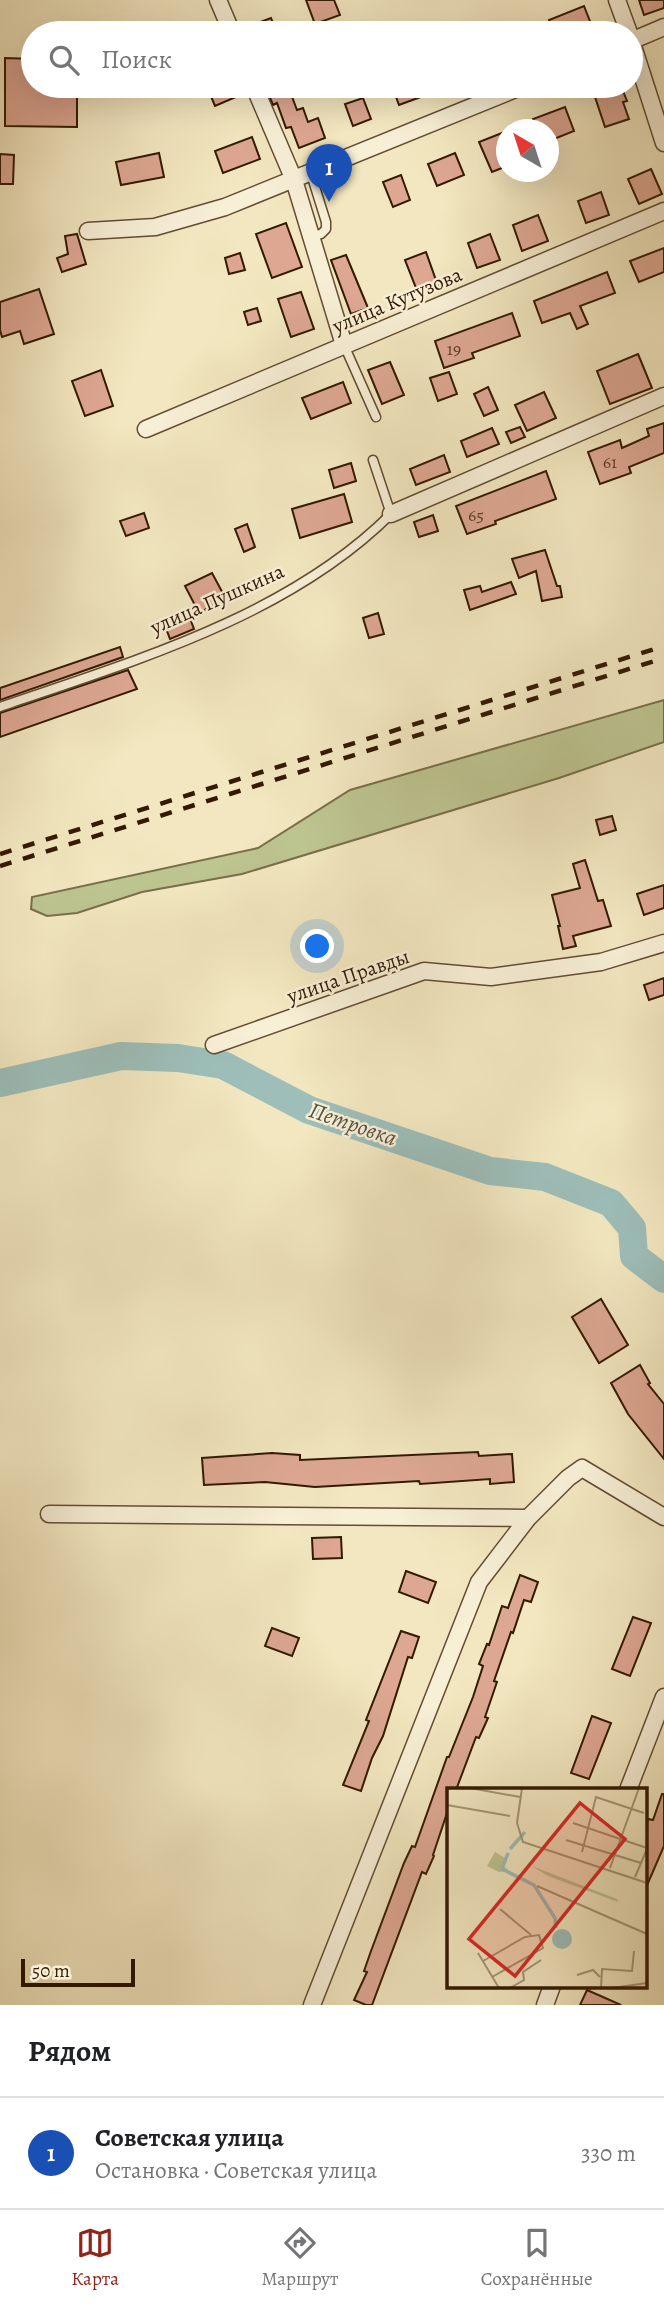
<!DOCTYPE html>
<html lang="ru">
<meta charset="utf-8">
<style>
:root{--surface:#fff;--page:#f2f2f2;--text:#202124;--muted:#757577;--line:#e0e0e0;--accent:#8f2418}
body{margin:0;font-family:Alegreya,serif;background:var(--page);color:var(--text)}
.compass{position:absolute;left:496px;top:119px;width:63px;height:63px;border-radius:50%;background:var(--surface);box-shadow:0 7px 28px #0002;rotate:321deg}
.scale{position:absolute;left:21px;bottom:18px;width:114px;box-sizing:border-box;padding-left:7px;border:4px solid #331902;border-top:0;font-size:19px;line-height:24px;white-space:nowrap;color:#331902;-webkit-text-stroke:5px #f7efd6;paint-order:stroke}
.you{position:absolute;left:318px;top:947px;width:24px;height:24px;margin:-18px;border:5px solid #fff;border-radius:50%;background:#1a73e8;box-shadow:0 0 0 10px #1a73e833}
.badge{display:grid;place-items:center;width:46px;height:46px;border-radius:50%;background:var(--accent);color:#fff;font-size:23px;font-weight:700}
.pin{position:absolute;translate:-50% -58px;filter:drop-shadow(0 2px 4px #0008)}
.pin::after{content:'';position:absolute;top:37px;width:24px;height:21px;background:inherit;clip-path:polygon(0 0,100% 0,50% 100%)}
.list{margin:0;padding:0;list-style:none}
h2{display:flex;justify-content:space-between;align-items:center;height:91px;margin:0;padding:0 28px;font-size:30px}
h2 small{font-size:23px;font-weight:400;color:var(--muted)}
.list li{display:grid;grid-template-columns:46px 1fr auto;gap:21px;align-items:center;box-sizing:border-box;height:112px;padding:0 28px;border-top:2px solid var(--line)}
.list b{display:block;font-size:26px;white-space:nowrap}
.list p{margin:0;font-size:23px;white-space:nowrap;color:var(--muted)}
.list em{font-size:23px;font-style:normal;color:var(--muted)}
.icon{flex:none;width:38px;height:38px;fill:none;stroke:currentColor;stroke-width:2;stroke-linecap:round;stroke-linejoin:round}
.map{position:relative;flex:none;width:664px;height:2005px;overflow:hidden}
.search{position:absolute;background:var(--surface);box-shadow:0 7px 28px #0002;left:21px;right:21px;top:21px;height:77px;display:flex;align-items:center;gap:18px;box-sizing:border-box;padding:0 24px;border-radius:38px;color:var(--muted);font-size:26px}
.sheet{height:203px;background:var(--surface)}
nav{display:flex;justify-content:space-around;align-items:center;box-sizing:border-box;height:98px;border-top:2px solid var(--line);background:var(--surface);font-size:19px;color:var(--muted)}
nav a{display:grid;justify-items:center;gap:4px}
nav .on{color:var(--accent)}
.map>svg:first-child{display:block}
.green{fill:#bdc591;stroke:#786f4a;stroke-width:2}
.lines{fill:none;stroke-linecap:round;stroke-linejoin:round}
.river{stroke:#9dbeb9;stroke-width:28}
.building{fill:#dda792;stroke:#331902;stroke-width:2}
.lane-casing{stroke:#634c32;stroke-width:11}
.street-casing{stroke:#634c32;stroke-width:19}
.lane{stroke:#f7efd6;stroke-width:8}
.street{stroke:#f7efd6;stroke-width:16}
.rail{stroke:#331902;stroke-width:4.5;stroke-dasharray:12 12;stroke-linecap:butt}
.labels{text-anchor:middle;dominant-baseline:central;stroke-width:5;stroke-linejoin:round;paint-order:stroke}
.number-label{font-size:18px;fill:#5e3c26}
.street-label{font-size:21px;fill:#331902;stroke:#f7efd6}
.water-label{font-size:23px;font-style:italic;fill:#585342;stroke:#f7efd6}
.inset-river{fill:none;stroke:#9dbeb9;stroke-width:3.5}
.inset-road{fill:none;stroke:#a69574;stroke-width:2}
.view{fill:#d62828;fill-opacity:0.15;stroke:#d62828;stroke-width:3.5}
.inset-edge{fill:none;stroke:#331902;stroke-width:3.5}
</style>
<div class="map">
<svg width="664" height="2005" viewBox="0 0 664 2005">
<rect width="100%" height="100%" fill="#f2e7c0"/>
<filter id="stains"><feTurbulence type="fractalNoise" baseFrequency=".00286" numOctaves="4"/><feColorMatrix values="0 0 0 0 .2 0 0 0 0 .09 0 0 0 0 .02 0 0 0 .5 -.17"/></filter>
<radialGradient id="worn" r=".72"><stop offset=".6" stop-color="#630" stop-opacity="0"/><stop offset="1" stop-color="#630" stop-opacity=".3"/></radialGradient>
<path class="green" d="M664,700V742L559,778L242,874L142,892L77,913L47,916L31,909L32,897L258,848L350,790Z"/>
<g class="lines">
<path class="river" d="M0,1083L121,1056L178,1058L223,1065L309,1110L490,1171L545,1177L611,1203L632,1228L634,1256L664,1279"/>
</g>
<g class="building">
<path d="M306,0H334L340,15L315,24Z"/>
<path d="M639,0H664V8L644,15Z"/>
<path d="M584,6L593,29L583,33H554L549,20Z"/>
<path d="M271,18L277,33H259L255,24Z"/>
<path d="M5,58L33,59V86H77V127L5,126Z"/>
<path d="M232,86L236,97L215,106L210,94Z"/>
<path d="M271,86H288L297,110L303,108L308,122L318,118L325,138L299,148L291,127L286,128L277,103L273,105L266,88Z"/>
<path d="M392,86H448V87L399,105Z"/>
<path d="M616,86H621L627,101L623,102L629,119L605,127L594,94Z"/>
<path d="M363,98L371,119L353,126L345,104Z"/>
<path d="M565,107L574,131L549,141V130H537L533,119Z"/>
<path d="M507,131V166L492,172L479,142Z"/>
<path d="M252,137L260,159L223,173L215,151Z"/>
<path d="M159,153L164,177L121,185L116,162Z"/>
<path d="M455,153L464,175L437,186L428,164Z"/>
<path d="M0,154L14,155L13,184H0Z"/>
<path d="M651,169L662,194L639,204L628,179Z"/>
<path d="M401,175L410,200L393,207L383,182Z"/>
<path d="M601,192L609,215L586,223L578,201Z"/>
<path d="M538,215L548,241L522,251L513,225Z"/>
<path d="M286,223L302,267L272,278L256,234Z"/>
<path d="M77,234L86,264L62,272L57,258L68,254L65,236Z"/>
<path d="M490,234L500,260L477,268L468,243Z"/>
<path d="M664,248V272L639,282L630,261Z"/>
<path d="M426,252L438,286L418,293L405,260Z"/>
<path d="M240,253L245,270L229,274L225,258Z"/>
<path d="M346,255L368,308L351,314L331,260Z"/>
<path d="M607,272L615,293L580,306L588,324L577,329L570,313L542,323L534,301Z"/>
<path d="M39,289L54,334L24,344L20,331L2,337L0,330V302Z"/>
<path d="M301,292L314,329L291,337L278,299Z"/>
<path d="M257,308L261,321L248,325L244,312Z"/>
<path d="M512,313L520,336L472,353L474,358L444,368L435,341Z"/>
<path d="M638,354L652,388L610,404L597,371Z"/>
<path d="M390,362L404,395L382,404L368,370Z"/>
<path d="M101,370L113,406L85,416L72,381Z"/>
<path d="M449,372L457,394L438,401L430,378Z"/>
<path d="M343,382L351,403L311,419L302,398Z"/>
<path d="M488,387L498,410L484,416L474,394Z"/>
<path d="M544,392L556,418L527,431L515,405Z"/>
<path d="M664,423V453L629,467L631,473L600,484L588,452L620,440L622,448L649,436L647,429Z"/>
<path d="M520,427L525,437L511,443L506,432Z"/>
<path d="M492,428L499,444L467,457L461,441Z"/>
<path d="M444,455L450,472L416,485L410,469Z"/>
<path d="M351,463L356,481L334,488L329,470Z"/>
<path d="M546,471L556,499L495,521L496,524L467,534L456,506Z"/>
<path d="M344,494L352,522L300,538L292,509Z"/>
<path d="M144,513L149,528L126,536L120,521Z"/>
<path d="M433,515L438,531L419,537L414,522Z"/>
<path d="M247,524L255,547L244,552L235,529Z"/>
<path d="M545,550L557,586H560L562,597L542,601L536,571L519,578L512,559Z"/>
<path d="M212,573L226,599L199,613L185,586Z"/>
<path d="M511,582L516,594L470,610L464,590L480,586L482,592Z"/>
<path d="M188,613L194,629L170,639L164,623Z"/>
<path d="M378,613L384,634L369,638L363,618Z"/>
<path d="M120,647L123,657L0,700V688Z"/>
<path d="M128,670L137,689L0,737V713Z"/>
<path d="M612,816L616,830L600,835L596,820Z"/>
<path d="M585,860L598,901L603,900L611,926L573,936L576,946L563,949L558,926H560L552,895L580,888L573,864Z"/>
<path d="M664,885V908L644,915L637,894Z"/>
<path d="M664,978V995L649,1000L644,985Z"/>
<path d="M601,1299L628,1345L599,1363L572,1317Z"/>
<path d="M640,1365L650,1383L648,1384L664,1404V1459L628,1414L611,1383Z"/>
<path d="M478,1452L479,1456L512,1454L514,1482L490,1484V1479L420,1484L419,1481L315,1487L265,1482L204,1485L202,1458L272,1453L300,1455V1460Z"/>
<path d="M341,1537L342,1558L313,1559L312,1538Z"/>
<path d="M406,1571L436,1582L428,1603L399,1592Z"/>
<path d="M520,1575L538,1582L531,1602L524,1600L513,1633L511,1632L494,1681L497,1682L485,1717L488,1718L479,1738L476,1737L456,1790H449V1807L433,1855L434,1856L426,1874L422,1872L372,2005H366L354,2000L367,1972L364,1971L371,1951L404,1863L412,1846L415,1847L447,1757H449L473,1697L483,1666L479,1664L487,1644L489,1645L502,1606L508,1608Z"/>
<path d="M633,1617L651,1623L630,1676L612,1669Z"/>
<path d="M272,1628L299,1638L292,1656L265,1646Z"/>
<path d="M401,1631L419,1637L412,1658L408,1657L383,1736L372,1758L361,1791L343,1785L369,1721L366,1720Z"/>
<path d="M592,1716L611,1723L589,1779L571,1773Z"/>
<path d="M662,1794H664V1846L645,1890V1830L648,1819L653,1820Z"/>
<path d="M587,1990L621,2005H580Z"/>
</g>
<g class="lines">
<g class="lane-casing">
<g id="lane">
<path d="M311,174L326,222V229L321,234L311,236"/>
<path d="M344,345L376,417"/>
<path d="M0,707C134,661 289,616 391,514L373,460"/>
</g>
</g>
<g class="street-casing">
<g id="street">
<path d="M218,0L232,33"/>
<path d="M617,0L629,33"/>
<path d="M631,40L664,143"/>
<path d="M631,41L664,27"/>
<path d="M254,86L294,180L344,345"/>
<path d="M88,231L155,227L225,207L523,86"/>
<path d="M146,429L664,211"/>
<path d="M391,514L664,396"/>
<path d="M214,1045L424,971L491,977L601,962L664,943"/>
<path d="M49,1514L528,1518"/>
<path d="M628,1790L664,1697"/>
<path d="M312,2005L479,1582L528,1518L568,1478L582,1468L664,1517"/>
<path d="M545,2005L552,1986"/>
</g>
</g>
<use href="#lane" class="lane"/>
<use href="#street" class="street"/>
<g class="rail">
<path d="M0,854L664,646"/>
<path d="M0,866L664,658"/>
</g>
</g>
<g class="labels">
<g class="number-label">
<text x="454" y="349">19</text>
<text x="610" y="462">61</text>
<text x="476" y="515">65</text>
</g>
<g class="street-label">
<text transform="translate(397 300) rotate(-23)">улица Кутузова</text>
<text transform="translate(217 599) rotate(-24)">улица Пушкина</text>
<text transform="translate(348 976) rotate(-19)">улица Правды</text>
</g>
<g class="water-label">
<text transform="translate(353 1124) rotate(19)">Петровка</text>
</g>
</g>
<g transform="translate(447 1788)">
<rect width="200" height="200" fill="#f2e7c0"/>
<path d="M48,64L60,71L57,78L62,83L52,84L40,78ZM85,78L170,111L171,114L101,88Z" fill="#bdc591"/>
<path d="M105 151a10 10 0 1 1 20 0a10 10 0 1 1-20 0Z" fill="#9dbeb9"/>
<path class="inset-river" d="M63,61L78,44M61,65L55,81L87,97L108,130L109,140"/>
<path class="inset-road" d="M23,0L73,9M75,0L70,35L76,54L200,95M0,17L63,28M126,35L200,60M119,52L194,75M135,64L149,9L197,25M163,80L192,0M188,89L200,61M90,98L200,146M53,121L84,147M31,165L52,200M36,173L78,149L92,147L96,160L45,189M130,187L146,182L153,189M63,200L77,192L76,184L94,172M154,200L155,181L185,183L187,163M165,200L200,195"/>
<path class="view" d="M133,15L178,51L68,188L22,151Z"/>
<rect width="200" height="200" class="inset-edge"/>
</g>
<rect width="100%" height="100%" filter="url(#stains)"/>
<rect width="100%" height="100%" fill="url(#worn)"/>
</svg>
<svg class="compass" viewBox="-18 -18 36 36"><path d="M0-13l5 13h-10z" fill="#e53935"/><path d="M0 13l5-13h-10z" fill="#757577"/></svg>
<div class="scale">50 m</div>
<div class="you"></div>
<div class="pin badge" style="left:329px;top:202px;background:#1a4fb4">1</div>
<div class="search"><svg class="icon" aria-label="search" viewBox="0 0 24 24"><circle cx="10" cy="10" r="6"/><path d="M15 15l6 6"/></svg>Поиск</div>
</div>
<section class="sheet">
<h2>Рядом<small></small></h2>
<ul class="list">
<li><span class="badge" style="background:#1a4fb4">1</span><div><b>Советская улица</b><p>Остановка · Советская улица</p></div><em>330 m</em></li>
</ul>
</section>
<nav>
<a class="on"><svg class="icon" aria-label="map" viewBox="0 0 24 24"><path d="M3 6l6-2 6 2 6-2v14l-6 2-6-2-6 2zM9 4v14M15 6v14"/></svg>Карта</a>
<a><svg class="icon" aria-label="directions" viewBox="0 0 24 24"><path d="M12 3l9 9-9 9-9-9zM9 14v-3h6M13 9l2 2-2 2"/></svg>Маршрут</a>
<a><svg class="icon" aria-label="saved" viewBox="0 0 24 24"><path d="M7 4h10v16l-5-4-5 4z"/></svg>Сохранённые</a>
</nav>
